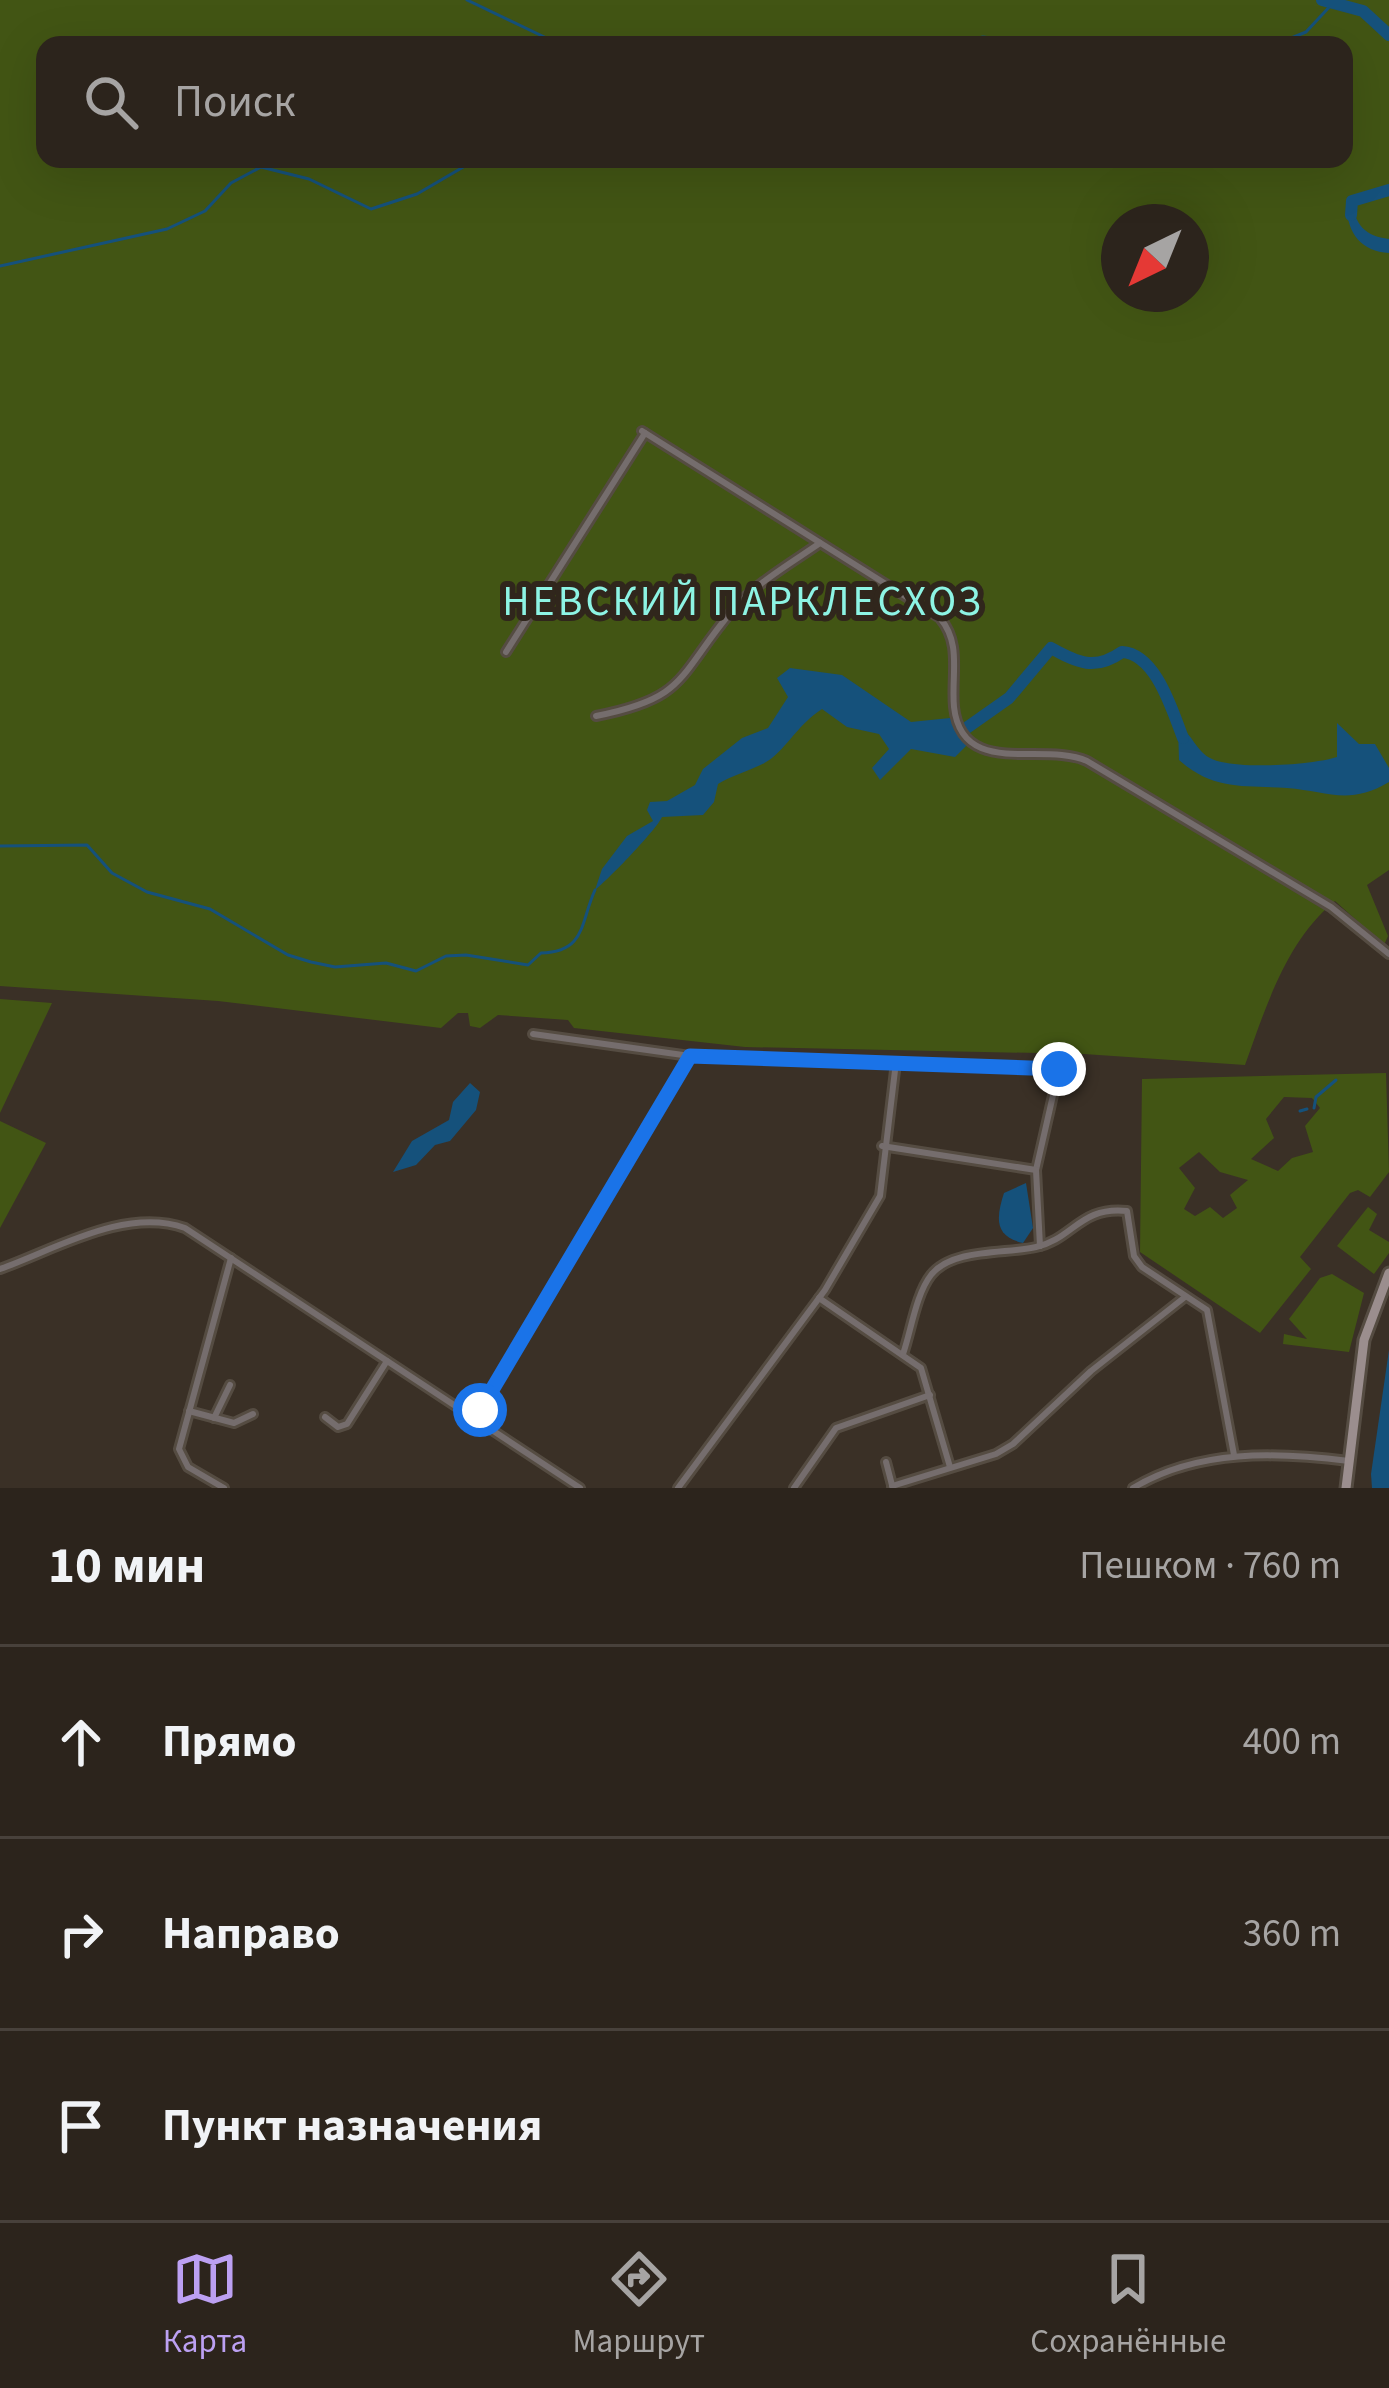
<!DOCTYPE html>
<html lang="ru">
<meta charset="utf-8">
<style>
:root{--surface:#2c241c;--page:#383029;--text:#f1f3f6;--muted:#a6a4a3;--line:#48413b;--accent:#bca0f2}
body{margin:0;font-family:"Source Sans 3",sans-serif;background:var(--page);color:var(--text)}
.compass{position:absolute;left:1101px;top:204px;width:108px;height:108px;border-radius:50%;background:var(--surface);box-shadow:0 12px 48px #0002;rotate:223deg}
.stop{position:absolute;width:36px;height:36px;margin:-27px;border:9px solid #1a73e8;border-radius:50%;background:#fff}
.stop.end{background:#1a73e8;border-color:#fff;box-shadow:0 3px 12px #0008}
.list{margin:0;padding:0;list-style:none}
h2{display:flex;justify-content:space-between;align-items:center;height:156px;margin:0;padding:0 48px;font-size:51px}
h2 small{font-size:39px;font-weight:400;color:var(--muted)}
.list li{display:grid;grid-template-columns:78px 1fr auto;gap:36px;align-items:center;box-sizing:border-box;height:192px;padding:0 48px;border-top:3px solid var(--line)}
.list b{display:block;font-size:45px;white-space:nowrap}
.list em{font-size:39px;font-style:normal;color:var(--muted)}
.icon{flex:none;width:66px;height:66px;fill:none;stroke:currentColor;stroke-width:2;stroke-linecap:round;stroke-linejoin:round}
.map{position:relative;flex:none;width:1389px;height:1488px;overflow:hidden}
.search{position:absolute;background:var(--surface);box-shadow:0 12px 48px #0002;left:36px;right:36px;top:36px;height:132px;display:flex;align-items:center;gap:30px;box-sizing:border-box;padding:0 42px;border-radius:24px;color:var(--muted);font-size:45px}
.sheet{height:732px;background:var(--surface)}
nav{display:flex;justify-content:space-around;align-items:center;box-sizing:border-box;height:168px;border-top:3px solid var(--line);background:var(--surface);font-size:33px;color:var(--muted)}
nav a{display:grid;justify-items:center;gap:6px}
nav .on{color:var(--accent)}
.map>svg:first-child{display:block}
.green{fill:#425514;fill-rule:evenodd}
.water{fill:#15517b}
.lines{fill:none;stroke-linecap:round;stroke-linejoin:round}
.stream{stroke:#15517b;stroke-width:3}
.river{stroke:#15517b;stroke-width:12}
.minor-casing{stroke:#554c42;stroke-width:12}
.secondary-casing{stroke:#554c42;stroke-width:15}
.minor{stroke:#756d6d;stroke-width:6}
.secondary{stroke:#9b8e8e;stroke-width:9}
.route{stroke:#1a73e8;stroke-width:15}
.labels{text-anchor:middle;dominant-baseline:central;stroke-width:12;stroke-linejoin:round;paint-order:stroke}
.quarter-label{font-size:42px;letter-spacing:3px;fill:#8df4e4;stroke:#30261c}
</style>
<div class="map">
<svg width="1389" height="1488" viewBox="0 0 1389 1488">
<rect width="100%" height="100%" fill="#3a3026"/>
<g class="green">
<path d="M0,0H1389V870L1367,885L1388,936L1384,945L1335,901C1286,941 1266,1007 1245,1065L1084,1054L745,1047L574,1028L568,1020L498,1015L480,1028L470,1026L468,1013H458L441,1028L218,1001L0,986ZM45,45H1344V159H45ZM1119,222H1191V294H1119Z"/>
<path d="M0,999L52,1003L0,1113Z"/>
<path d="M1386,1073L1389,1172L1370,1197L1358,1190L1350,1193L1300,1257L1311,1269L1260,1333L1140,1252L1142,1079ZM1284,1097L1312,1098L1320,1108L1305,1126L1313,1152L1292,1158L1278,1171L1251,1159L1274,1138L1266,1119ZM1199,1152L1220,1172L1248,1180L1230,1195L1237,1208L1223,1218L1210,1207L1195,1216L1184,1209L1195,1188L1179,1168Z"/>
<path d="M0,1121L46,1143L0,1228Z"/>
<path d="M1368,1207L1377,1214L1369,1230L1389,1242V1253L1374,1274L1337,1246Z"/>
<path d="M1332,1274L1364,1293L1349,1352L1283,1344L1284,1334L1307,1339L1289,1319L1320,1278Z"/>
</g>
<g class="water">
<path d="M1352,201C1355,225 1365,236 1389,239V253C1362,252 1347,233 1347,207Z"/>
<path d="M790,668L842,675L911,722L950,718L968,744L955,757L911,749L880,780L872,768L889,749L879,734L847,727L822,709C798,725 791,742 772,758C760,768 734,774 718,784L714,802L703,815L662,817C657,829 608,880 595,890L602,869L627,836L653,821L647,810L650,802L667,801L695,785L703,769L742,738L768,728L788,697L777,678Z"/>
<path d="M1337,723L1359,744H1375L1389,768V782C1349,806 1327,791 1287,788C1243,785 1214,791 1179,760L1178,726C1193,734 1196,752 1212,759C1236,770 1312,765 1337,757Z"/>
<path d="M470,1083L480,1092L476,1110L450,1141L435,1145L416,1165L393,1172L412,1141L449,1120L453,1102Z"/>
<path d="M1026,1183L1033,1228L1023,1243C994,1236 996,1218 1004,1193Z"/>
<path d="M1389,1350V1488H1372L1371,1474Z"/>
</g>
<g class="lines">
<g class="stream">
<path d="M467,0L561,45"/>
<path d="M676,45L682,40L723,45"/>
<path d="M946,45L983,37L1047,45"/>
<path d="M1274,45L1306,32L1333,3"/>
<path d="M0,266L167,229L205,211L231,183L261,167L309,179L371,209L417,194L477,159"/>
<path d="M0,846L87,845L112,873L147,892L210,909L288,955L311,962L335,967L386,963L416,971L446,956L466,955L528,965L541,953C586,952 580,923 595,890"/>
<path d="M1314,1108L1316,1097L1336,1080"/>
<path d="M1300,1111L1307,1109"/>
</g>
<g class="river">
<path d="M1322,0L1363,11L1389,35"/>
<path d="M1351,215L1352,201L1389,190"/>
<path d="M965,729L1009,698L1051,648C1078,663 1095,671 1122,652C1156,654 1172,710 1183,738"/>
</g>
<g class="minor-casing">
<g id="minor">
<path d="M642,431L940,618C962,644 951,675 954,707C962,779 1044,741 1087,761L1331,907L1389,954"/>
<path d="M506,652L645,433"/>
<path d="M596,716C687,698 677,677 731,612C753,585 791,563 820,543"/>
<path d="M533,1034L690,1056L1059,1069L1036,1170L1040,1246"/>
<path d="M882,1146L1036,1170"/>
<path d="M0,1269C56,1249 125,1207 185,1228L580,1488"/>
<path d="M819,1298L921,1368L950,1467"/>
<path d="M903,1354C911,1331 916,1294 931,1275C952,1248 1007,1254 1036,1247C1073,1239 1080,1206 1127,1211L1134,1256L1142,1267L1207,1310L1234,1455"/>
<path d="M189,1411L234,1423L253,1414"/>
<path d="M325,1417L338,1427L347,1424L387,1361"/>
<path d="M214,1418L230,1385"/>
<path d="M475,1419L690,1056"/>
<path d="M886,1462L892,1485"/>
<path d="M892,1486L996,1454L1013,1444L1091,1371L1185,1297"/>
<path d="M224,1488L188,1467L179,1449L231,1258"/>
<path d="M678,1488L825,1290L880,1196L896,1062"/>
<path d="M794,1488L836,1428L930,1395"/>
<path d="M1133,1488C1198,1449 1276,1452 1349,1461"/>
</g>
</g>
<g class="secondary-casing">
<path id="secondary" d="M1346,1488L1364,1340L1389,1273"/>
</g>
<use href="#minor" class="minor"/>
<use href="#secondary" class="secondary"/>
</g>
<g class="lines">
<path class="route" d="M480,1410L690,1056L1059,1069"/>
</g>
<g class="labels">
<g class="quarter-label">
<text x="743" y="602">НЕВСКИЙ ПАРКЛЕСХОЗ</text>
</g>
</g>
</svg>
<svg class="compass" viewBox="-18 -18 36 36"><path d="M0-13l5 13h-10z" fill="#e53935"/><path d="M0 13l5-13h-10z" fill="#a6a4a3"/></svg>
<div class="stop" style="left:480px;top:1410px"></div>
<div class="stop end" style="left:1059px;top:1069px"></div>
<div class="search"><svg class="icon" aria-label="search" viewBox="0 0 24 24"><circle cx="10" cy="10" r="6"/><path d="M15 15l6 6"/></svg>Поиск</div>
</div>
<section class="sheet">
<h2>10 мин<small>Пешком · 760 m</small></h2>
<ul class="list">
<li><svg class="icon" aria-label="ahead" viewBox="0 0 24 24"><path d="M12 20V5M6 11l6-6 6 6"/></svg><div><b>Прямо</b></div><em>400 m</em></li>
<li><svg class="icon" aria-label="right" viewBox="0 0 24 24"><path d="M7 20v-9h11M14 6l5 5-5 5"/></svg><div><b>Направо</b></div><em>360 m</em></li>
<li><svg class="icon" aria-label="arrive" viewBox="0 0 24 24"><path d="M6 21V4h12l-3 4 3 4H6"/></svg><div><b>Пункт назначения</b></div></li>
</ul>
</section>
<nav>
<a class="on"><svg class="icon" aria-label="map" viewBox="0 0 24 24"><path d="M3 6l6-2 6 2 6-2v14l-6 2-6-2-6 2zM9 4v14M15 6v14"/></svg>Карта</a>
<a><svg class="icon" aria-label="directions" viewBox="0 0 24 24"><path d="M12 3l9 9-9 9-9-9zM9 14v-3h6M13 9l2 2-2 2"/></svg>Маршрут</a>
<a><svg class="icon" aria-label="saved" viewBox="0 0 24 24"><path d="M7 4h10v16l-5-4-5 4z"/></svg>Сохранённые</a>
</nav>
